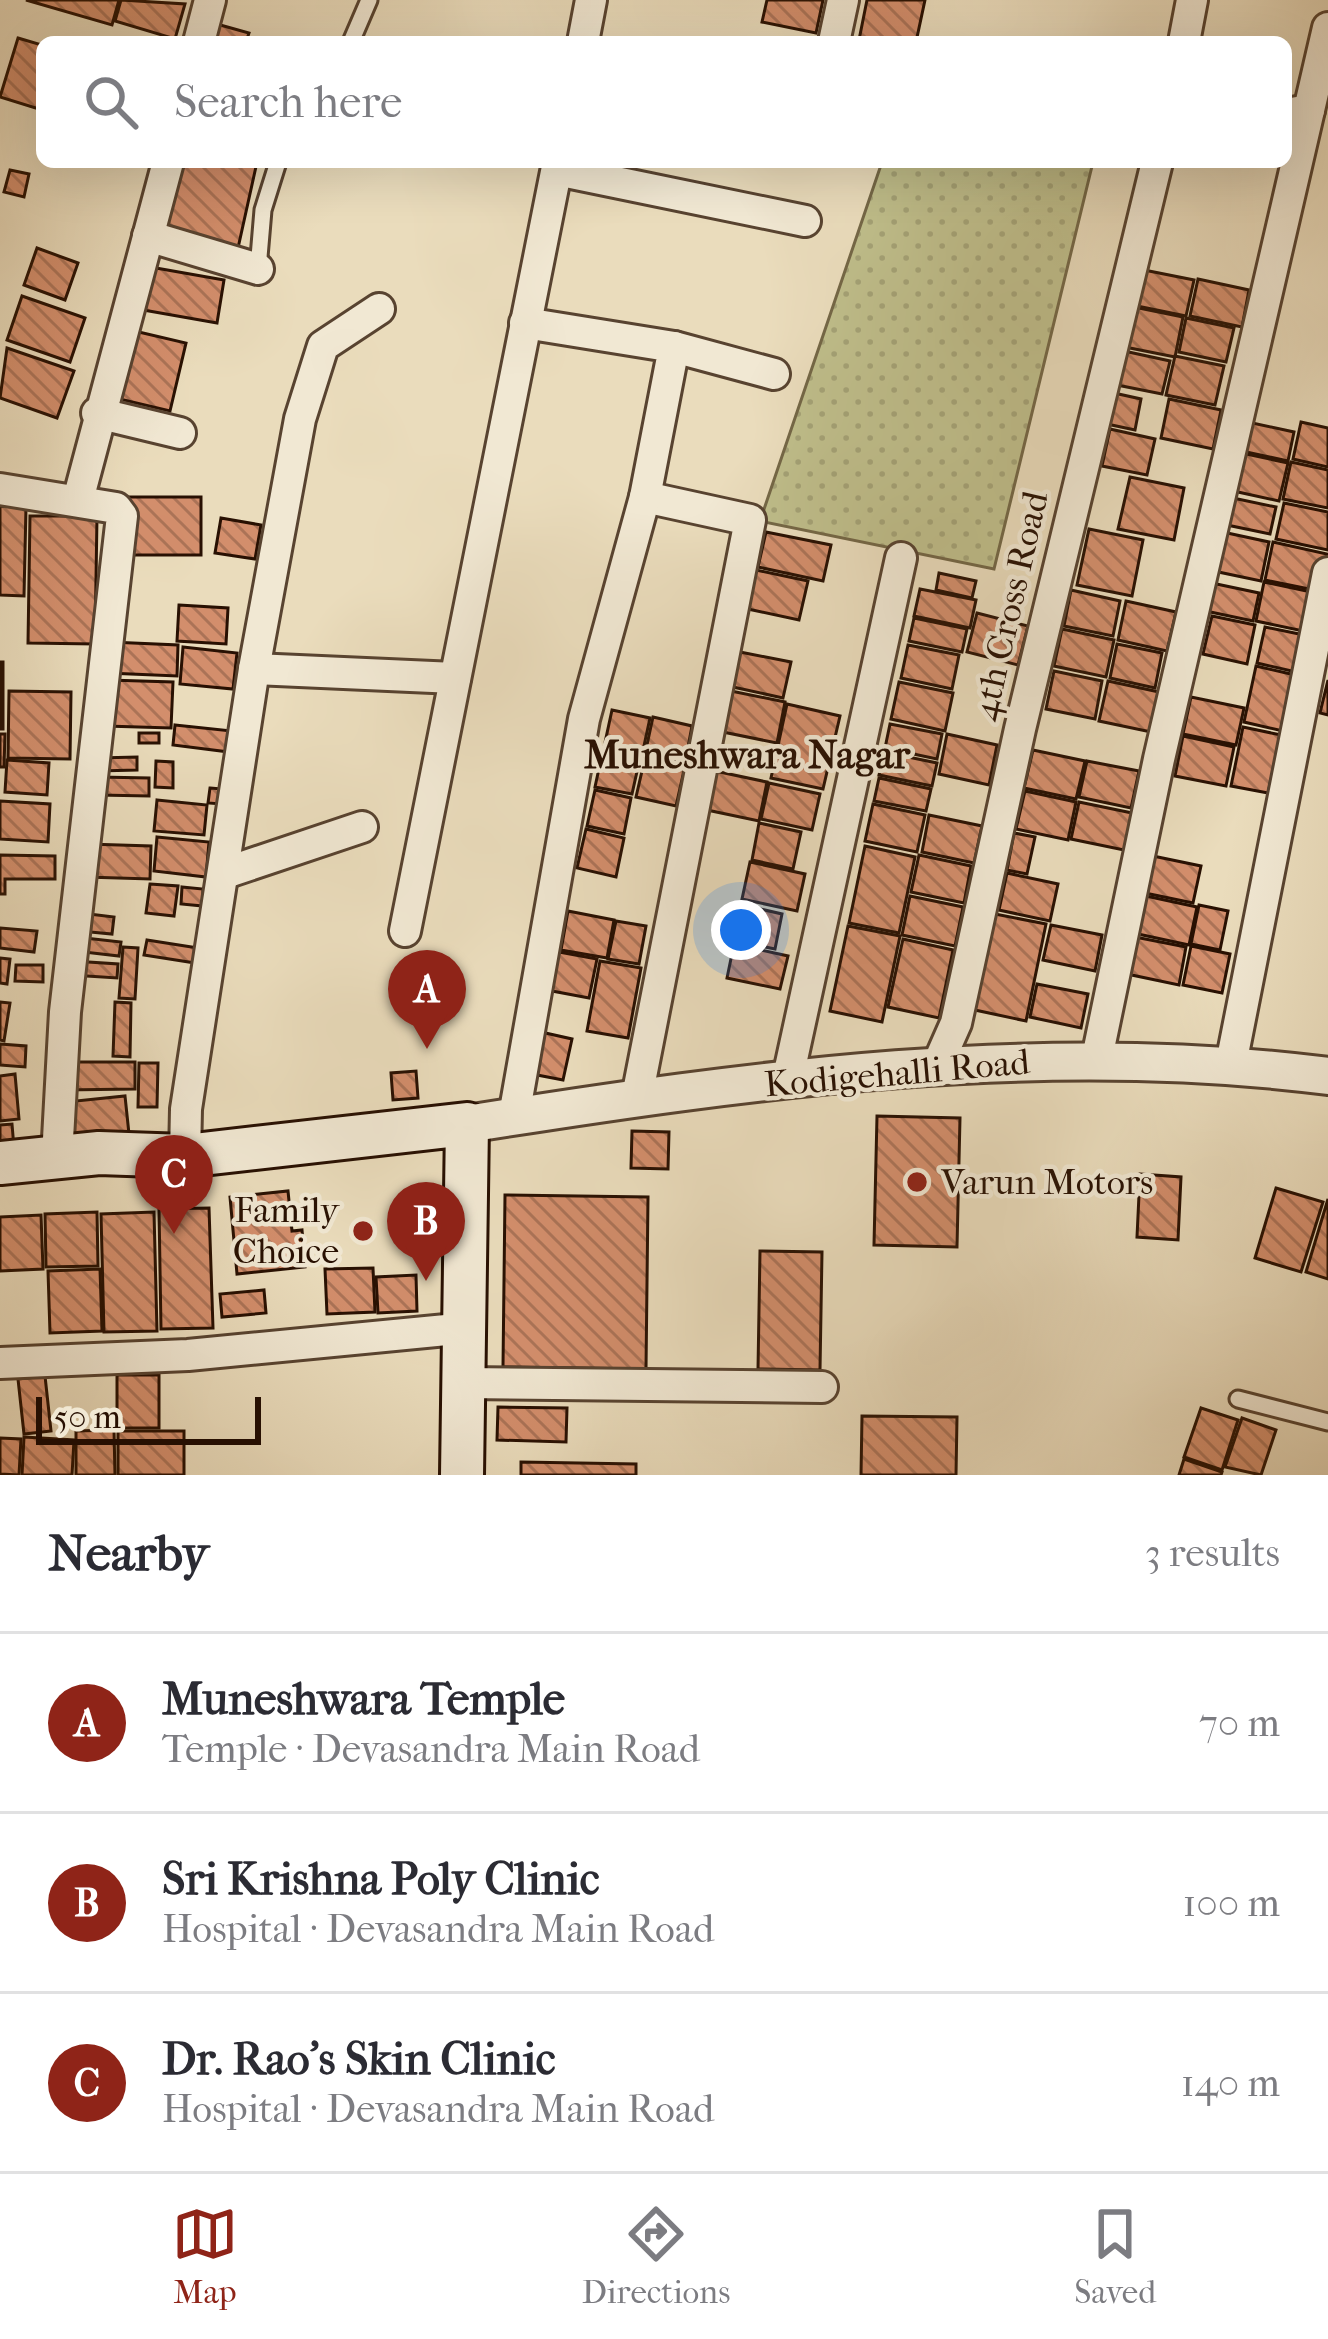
<!DOCTYPE html>
<meta charset="utf-8">
<style>
:root{--surface:#fff;--page:#f7f7f7;--text:#2b2b33;--muted:#7c7c81;--line:#e1e1e2;--accent:#8f2418}
body{margin:0;font-family:"IM FELL French Canon",serif;background:var(--page);color:var(--text)}
.scale{position:absolute;left:36px;bottom:30px;width:225px;box-sizing:border-box;padding-left:12px;border:6px solid #281002;border-top:0;font-size:33px;line-height:42px;white-space:nowrap;color:#281002;-webkit-text-stroke:9px #f1e8d3;paint-order:stroke}
.you{position:absolute;left:741px;top:930px;width:42px;height:42px;margin:-30px;border:9px solid #fff;border-radius:50%;background:#1a73e8;box-shadow:0 0 0 18px #1a73e833}
.badge{display:grid;place-items:center;width:78px;height:78px;border-radius:50%;background:var(--accent);color:#fff;font-size:39px;font-weight:700}
.pin{position:absolute;translate:-50% -99px;filter:drop-shadow(0 3px 6px #0008)}
.pin::after{content:'';position:absolute;top:63px;width:42px;height:36px;background:inherit;clip-path:polygon(0 0,100% 0,50% 100%)}
.list{margin:0;padding:0;list-style:none}
h2{display:flex;justify-content:space-between;align-items:center;height:156px;margin:0;padding:0 48px;font-size:51px}
h2 small{font-size:39px;font-weight:400;color:var(--muted)}
.list li{display:grid;grid-template-columns:78px 1fr auto;gap:36px;align-items:center;box-sizing:border-box;height:180px;padding:0 48px;border-top:3px solid var(--line)}
.list b{display:block;font-size:45px;white-space:nowrap}
.list p{margin:0;font-size:39px;white-space:nowrap;color:var(--muted)}
.list em{font-size:39px;font-style:normal;color:var(--muted)}
.icon{flex:none;width:66px;height:66px;fill:none;stroke:currentColor;stroke-width:2;stroke-linecap:round;stroke-linejoin:round}
.map{position:relative;flex:none;width:1328px;height:1475px;overflow:hidden}
.search{position:absolute;background:var(--surface);box-shadow:0 12px 48px #0002;left:36px;right:36px;top:36px;height:132px;display:flex;align-items:center;gap:30px;box-sizing:border-box;padding:0 42px;border-radius:18px;color:var(--muted);font-size:45px}
.sheet{height:696px;background:var(--surface)}
nav{display:flex;justify-content:space-around;align-items:center;box-sizing:border-box;height:168px;border-top:3px solid var(--line);background:var(--surface);font-size:33px;color:var(--muted)}
nav a{display:grid;justify-items:center;gap:6px}
nav .on{color:var(--accent)}
.map>svg:first-child{display:block}
.grass{fill:url(#grass-dots);stroke:#746746;stroke-width:3}
.building{fill:url(#building-back-hatch);stroke:#281002;stroke-width:3}
.lines{fill:none;stroke-linecap:round;stroke-linejoin:round}
.service-casing{stroke:#584330;stroke-width:21}
.minor-casing{stroke:#584330;stroke-width:36}
.tertiary-casing{stroke:#584330;stroke-width:42}
.secondary-casing{stroke:#281002;stroke-width:48}
.service{stroke:#f1e8d3;stroke-width:15}
.minor{stroke:#f1e8d3;stroke-width:30}
.tertiary{stroke:#f1e8d3;stroke-width:36}
.secondary{stroke:#f1e8d3;stroke-width:42}
.poi-dot{fill:#8f2418;stroke:#f1e8d3;stroke-width:4.5}
.labels{text-anchor:middle;dominant-baseline:central;stroke-width:9;stroke-linejoin:round;paint-order:stroke}
.street-label{font-size:36px;fill:#281002;stroke:#f1e8d3}
.poi-label{font-size:36px;fill:#281002;stroke:#f1e8d3;text-anchor:start}
.neighbourhood-label{font-size:39px;font-weight:bold;fill:#281002;stroke:#f1e8d3}
</style>
<div class="map">
<svg width="1328" height="1475" viewBox="0 0 1328 1475">
<defs>
<pattern id="grass-dots" width="8" height="8" patternUnits="userSpaceOnUse" patternTransform="scale(3)"><rect width="8" height="8" fill="#bfbe8b"/><path d="M2 2h.1M6 6h.1" fill="none" stroke="#a4a276" stroke-width="1.8" stroke-linecap="round"/></pattern>
<pattern id="building-back-hatch" width="6" height="6" patternUnits="userSpaceOnUse" patternTransform="scale(3)"><rect width="6" height="6" fill="#d38e6c"/><path d="M-1 5l2 2M0 0l6 6M5-1l2 2" fill="none" stroke="#ab7357"/></pattern>
</defs>
<rect width="100%" height="100%" fill="#eadcbc"/>
<filter id="stains"><feTurbulence type="fractalNoise" baseFrequency=".00167" numOctaves="4"/><feColorMatrix values="0 0 0 0 .2 0 0 0 0 .09 0 0 0 0 .02 0 0 0 .5 -.17"/></filter>
<radialGradient id="worn" r=".72"><stop offset=".6" stop-color="#630" stop-opacity="0"/><stop offset="1" stop-color="#630" stop-opacity=".3"/></radialGradient>
<path class="grass" d="M882,162H1093L994,569L760,521Z"/>
<g class="building">
<path d="M26,0H119L112,25Z"/>
<path d="M121,0L185,4L175,39L115,21Z"/>
<path d="M767,0H823L816,33L762,22Z"/>
<path d="M867,0H925L916,42L859,40Z"/>
<path d="M206,21L249,33L246,42H201Z"/>
<path d="M18,38L42,45V110L0,97Z"/>
<path d="M177,162H257L238,248L161,232Z"/>
<path d="M10,170L29,174L24,197L4,192Z"/>
<path d="M37,248L78,263L65,300L24,285Z"/>
<path d="M139,265L224,280L217,323L132,308Z"/>
<path d="M1144,270L1194,280L1186,316L1137,306Z"/>
<path d="M1198,279L1249,290L1242,327L1190,316Z"/>
<path d="M22,296L85,318L70,362L7,340Z"/>
<path d="M1134,307L1183,317L1175,357L1125,347Z"/>
<path d="M1186,318L1234,328L1226,362L1179,352Z"/>
<path d="M126,329L186,343L170,411L111,397Z"/>
<path d="M7,348L74,371L57,418L0,398Z"/>
<path d="M1124,351L1170,361L1162,394L1117,385Z"/>
<path d="M1175,356L1224,366L1215,405L1166,395Z"/>
<path d="M1114,393L1141,399L1135,430L1107,424Z"/>
<path d="M1169,399L1221,410L1213,449L1161,438Z"/>
<path d="M1243,421L1294,432L1288,461L1237,450Z"/>
<path d="M1301,422L1328,428V467L1293,459Z"/>
<path d="M1110,429L1155,439L1147,475L1102,466Z"/>
<path d="M1237,452L1288,463L1279,501L1229,490Z"/>
<path d="M1291,462L1328,470V508L1283,499Z"/>
<path d="M1130,477L1184,488L1174,540L1118,529Z"/>
<rect x="127" y="497" width="74" height="58"/>
<path d="M1233,498L1276,507L1270,534L1227,525Z"/>
<path d="M1284,503L1328,512V550L1276,539Z"/>
<path d="M0,506L26,507L24,596L0,595Z"/>
<path d="M30,516H97L95,644L28,643Z"/>
<path d="M221,518L261,525L255,559L215,553Z"/>
<path d="M1089,529L1143,540L1132,596L1077,585Z"/>
<path d="M1218,531L1269,542L1261,581L1209,570Z"/>
<path d="M766,532L831,545L823,581L758,567Z"/>
<path d="M1273,542L1327,554L1319,591L1265,580Z"/>
<path d="M756,570L808,581L799,620L748,609Z"/>
<path d="M939,573L976,581L972,598L936,590Z"/>
<path d="M1207,582L1259,593L1253,621L1201,610Z"/>
<path d="M1264,582L1316,593L1308,632L1256,621Z"/>
<path d="M920,589L976,600L970,628L914,616Z"/>
<path d="M1071,590L1120,601L1113,636L1064,626Z"/>
<path d="M1126,601L1176,612L1167,651L1118,640Z"/>
<path d="M179,605L228,608L226,644L177,641Z"/>
<path d="M977,613L1028,626L1018,665L967,652Z"/>
<path d="M1212,616L1255,625L1247,664L1203,654Z"/>
<path d="M914,618L967,629L962,652L909,641Z"/>
<path d="M1265,627L1304,635L1296,672L1257,663Z"/>
<path d="M1062,629L1114,640L1106,677L1054,666Z"/>
<path d="M110,642L178,645L177,676L108,673Z"/>
<path d="M1117,644L1162,653L1155,688L1110,678Z"/>
<path d="M908,645L959,655L952,689L901,678Z"/>
<path d="M183,647L237,653L233,689L180,684Z"/>
<path d="M740,652L791,662L783,698L733,687Z"/>
<rect x="0" y="662" width="3" height="67"/>
<path d="M1256,666L1295,675L1283,731L1244,722Z"/>
<path d="M1054,671L1102,681L1095,719L1046,709Z"/>
<path d="M108,680L173,682L171,728L106,726Z"/>
<path d="M1328,680V715L1320,713Z"/>
<path d="M1108,681L1159,692L1151,732L1099,721Z"/>
<path d="M899,682L953,693L945,731L891,719Z"/>
<path d="M9,691L71,692L70,759L8,758Z"/>
<path d="M731,691L785,702L777,743L723,732Z"/>
<path d="M1191,697L1244,708L1236,745L1183,734Z"/>
<path d="M787,704L840,716L823,789L771,778Z"/>
<path d="M612,710L650,718L642,755L604,747Z"/>
<path d="M653,717L692,726L685,763L645,754Z"/>
<path d="M890,724L942,734L937,759L885,748Z"/>
<path d="M175,725L232,731L229,752L173,745Z"/>
<path d="M1243,727L1281,735L1268,793L1231,786Z"/>
<rect x="139" y="733" width="20" height="10"/>
<path d="M0,734H5L4,767H0Z"/>
<path d="M947,734L997,745L989,785L939,774Z"/>
<path d="M1183,736L1234,747L1226,786L1175,776Z"/>
<path d="M603,750L640,758L632,794L595,787Z"/>
<path d="M1033,750L1085,761L1076,799L1024,788Z"/>
<path d="M884,752L937,763L932,786L879,775Z"/>
<path d="M137,757V770L98,771V758Z"/>
<path d="M645,758L685,766L676,806L636,797Z"/>
<path d="M7,760L49,763L47,795L5,792Z"/>
<path d="M156,761L173,762V788L155,787Z"/>
<path d="M1087,761L1139,771L1131,808L1079,797Z"/>
<path d="M715,771L767,782L759,821L707,810Z"/>
<path d="M98,777L149,778V796L98,795Z"/>
<path d="M879,778L931,789L926,811L874,801Z"/>
<path d="M769,783L820,794L812,830L761,819Z"/>
<path d="M210,788L223,789L221,804L208,803Z"/>
<path d="M595,790L631,798L624,834L587,826Z"/>
<path d="M1025,791L1076,802L1068,840L1016,829Z"/>
<path d="M157,800L207,805L204,835L154,831Z"/>
<path d="M0,801L50,804L48,842L0,839Z"/>
<path d="M1079,802L1132,813L1124,850L1071,839Z"/>
<path d="M873,804L925,815L917,852L865,841Z"/>
<path d="M929,815L982,826L974,863L922,852Z"/>
<path d="M759,823L801,832L793,869L752,860Z"/>
<path d="M586,829L624,838L616,877L577,868Z"/>
<path d="M1014,833L1035,837L1027,874L1007,870Z"/>
<path d="M157,837L209,842L206,877L154,871Z"/>
<path d="M87,844L151,846L150,879L86,877Z"/>
<path d="M865,846L915,857L899,933L849,923Z"/>
<path d="M0,855L55,856V879H5V894H0Z"/>
<path d="M919,855L971,866L964,903L911,892Z"/>
<path d="M1153,856L1201,866L1193,903L1145,893Z"/>
<path d="M750,862L805,874L797,911L742,899Z"/>
<path d="M1007,873L1058,884L1050,921L999,910Z"/>
<path d="M150,884L178,886L174,916L146,913Z"/>
<path d="M182,887L203,889V906L181,904Z"/>
<path d="M910,896L963,907L955,946L902,935Z"/>
<path d="M1146,896L1197,907L1189,945L1138,934Z"/>
<path d="M743,905L782,914L775,949L735,941Z"/>
<path d="M1199,905L1228,911L1220,950L1191,944Z"/>
<path d="M568,911L614,920L607,958L561,950Z"/>
<path d="M81,913L114,917L112,934L79,931Z"/>
<path d="M995,914L1046,924L1026,1021L975,1010Z"/>
<path d="M616,921L646,926L639,964L608,959Z"/>
<path d="M1051,925L1102,935L1095,971L1043,960Z"/>
<path d="M848,926L900,936L882,1022L830,1011Z"/>
<path d="M0,928L37,931L34,952L0,948Z"/>
<path d="M76,937L121,942L119,956L75,951Z"/>
<path d="M1135,937L1186,947L1179,985L1127,974Z"/>
<path d="M903,939L953,950L939,1018L888,1007Z"/>
<path d="M147,940L198,948L195,963L144,955Z"/>
<path d="M734,944L788,956L780,989L727,978Z"/>
<path d="M1191,946L1230,954L1222,993L1183,985Z"/>
<path d="M123,947L138,948L135,999L119,998Z"/>
<path d="M559,952L597,959L589,998L552,991Z"/>
<path d="M0,958L10,959L7,984L0,983Z"/>
<path d="M73,961L118,964L117,978L72,975Z"/>
<path d="M600,961L641,968L628,1038L587,1031Z"/>
<path d="M16,965H43V982L15,981Z"/>
<path d="M1037,984L1088,994L1081,1028L1030,1017Z"/>
<path d="M0,1002L10,1003L4,1041L0,1040Z"/>
<path d="M115,1002L131,1003L130,1057L113,1056Z"/>
<path d="M541,1032L572,1039L563,1080L532,1074Z"/>
<path d="M0,1044L26,1046L25,1067L0,1065Z"/>
<path d="M63,1062H135V1089L63,1090Z"/>
<path d="M139,1063H158L157,1107H138Z"/>
<path d="M416,1071L418,1098L393,1100L391,1073Z"/>
<path d="M15,1074L19,1119L0,1121V1076Z"/>
<path d="M125,1096L129,1134L70,1141L66,1102Z"/>
<path d="M877,1116L960,1118L957,1247L874,1245Z"/>
<path d="M12,1124L14,1148L0,1149V1125Z"/>
<path d="M632,1131L669,1132L668,1169L631,1168Z"/>
<path d="M1140,1174L1181,1177L1178,1240L1137,1237Z"/>
<path d="M1276,1188L1323,1202L1301,1272L1255,1258Z"/>
<path d="M288,1191L292,1231L302,1230L305,1267L237,1274L230,1197Z"/>
<path d="M505,1195L648,1197L646,1369L503,1367Z"/>
<path d="M1328,1199V1279L1306,1272Z"/>
<path d="M209,1208L213,1328L161,1329L159,1209Z"/>
<path d="M97,1212L98,1266L46,1267L45,1214Z"/>
<path d="M154,1212L157,1331L104,1332L101,1214Z"/>
<path d="M41,1215L43,1269L0,1271V1217Z"/>
<path d="M760,1251L822,1252L820,1370L758,1369Z"/>
<path d="M373,1268L375,1312L327,1314L325,1269Z"/>
<path d="M100,1269L102,1331L50,1333L48,1271Z"/>
<path d="M416,1275L417,1311L378,1313L376,1277Z"/>
<path d="M264,1290L266,1313L222,1317L220,1294Z"/>
<rect x="117" y="1375" width="42" height="53"/>
<path d="M45,1376L51,1431L24,1434L18,1379Z"/>
<path d="M498,1407L567,1408L566,1442L497,1440Z"/>
<path d="M1201,1408L1238,1420L1222,1470L1184,1457Z"/>
<path d="M862,1416L957,1417L956,1475H861Z"/>
<path d="M1242,1418L1276,1430L1261,1475L1225,1467Z"/>
<path d="M114,1430L115,1475H76V1431Z"/>
<rect x="118" y="1431" width="66" height="44"/>
<path d="M24,1437L74,1440L72,1475H22Z"/>
<path d="M0,1438L21,1439L19,1475L0,1474Z"/>
<path d="M1184,1459L1222,1472L1221,1475H1179Z"/>
<path d="M521,1462L636,1464V1475H521Z"/>
</g>
<g class="lines">
<g class="service-casing">
<g id="service">
<path d="M351,42L369,0"/>
<path d="M258,269L263,210L278,162"/>
<path d="M1238,1399L1328,1422"/>
</g>
</g>
<g class="minor-casing">
<g id="minor">
<path d="M199,42L210,0"/>
<path d="M583,42L591,0"/>
<path d="M834,42L843,0"/>
<path d="M1184,42L1192,0"/>
<path d="M1309,110L1328,28"/>
<path d="M557,170L805,221"/>
<path d="M148,236L258,269"/>
<path d="M674,347L774,374"/>
<path d="M97,413L180,433"/>
<path d="M0,489L116,508L122,516L65,1012L57,1157"/>
<path d="M78,500L168,162"/>
<path d="M254,669L455,678"/>
<path d="M225,873L362,827"/>
<path d="M405,931L558,162"/>
<path d="M1097,1058L1159,759L1309,110L1286,114"/>
<path d="M1231,1064L1328,573"/>
<path d="M937,1066L956,1023L1020,729L1157,162"/>
<path d="M787,1082L901,558"/>
<path d="M637,1097L750,520L645,497"/>
<path d="M514,1116L584,719L645,497L674,347L525,323"/>
<path d="M185,1156L186,1109L254,669L300,419L323,346L379,309"/>
<path d="M0,1363L188,1355L467,1328"/>
<path d="M465,1383L822,1387"/>
</g>
</g>
<g class="tertiary-casing">
<path id="tertiary" d="M467,1124C751,1079 1041,1039 1328,1076"/>
</g>
<g class="secondary-casing">
<path id="secondary" d="M0,1163L99,1153L185,1156L467,1124L462,1475"/>
</g>
<use href="#service" class="service"/>
<use href="#minor" class="minor"/>
<use href="#tertiary" class="tertiary"/>
<use href="#secondary" class="secondary"/>
</g>
<g class="poi-dot">
<circle cx="917" cy="1182" r="12"/>
<circle cx="363" cy="1231" r="12"/>
</g>
<g class="labels">
<g class="street-label">
<text transform="translate(1010 606) rotate(-77)">4th Cross Road</text>
<text transform="translate(897 1073) rotate(-5)">Kodigehalli Road</text>
</g>
<g class="poi-label">
<text x="941" y="1182">Varun Motors</text>
<text x="339" y="1210" text-anchor="end">Family<tspan x="339" dy="41">Choice</tspan></text>
</g>
<g class="neighbourhood-label">
<text x="747" y="755">Muneshwara Nagar</text>
</g>
</g>
<rect width="100%" height="100%" filter="url(#stains)"/>
<rect width="100%" height="100%" fill="url(#worn)"/>
</svg>
<div class="scale">50 m</div>
<div class="you"></div>
<div class="pin badge" style="left:427px;top:1049px">A</div>
<div class="pin badge" style="left:426px;top:1281px">B</div>
<div class="pin badge" style="left:174px;top:1234px">C</div>
<div class="search"><svg class="icon" aria-label="search" viewBox="0 0 24 24"><circle cx="10" cy="10" r="6"/><path d="M15 15l6 6"/></svg>Search here</div>
</div>
<section class="sheet">
<h2>Nearby<small>3 results</small></h2>
<ul class="list">
<li><span class="badge">A</span><div><b>Muneshwara Temple</b><p>Temple · Devasandra Main Road</p></div><em>70 m</em></li>
<li><span class="badge">B</span><div><b>Sri Krishna Poly Clinic</b><p>Hospital · Devasandra Main Road</p></div><em>100 m</em></li>
<li><span class="badge">C</span><div><b>Dr. Rao's Skin Clinic</b><p>Hospital · Devasandra Main Road</p></div><em>140 m</em></li>
</ul>
</section>
<nav>
<a class="on"><svg class="icon" aria-label="map" viewBox="0 0 24 24"><path d="M3 6l6-2 6 2 6-2v14l-6 2-6-2-6 2zM9 4v14M15 6v14"/></svg>Map</a>
<a><svg class="icon" aria-label="directions" viewBox="0 0 24 24"><path d="M12 3l9 9-9 9-9-9zM9 14v-3h6M13 9l2 2-2 2"/></svg>Directions</a>
<a><svg class="icon" aria-label="saved" viewBox="0 0 24 24"><path d="M7 4h10v16l-5-4-5 4z"/></svg>Saved</a>
</nav>
